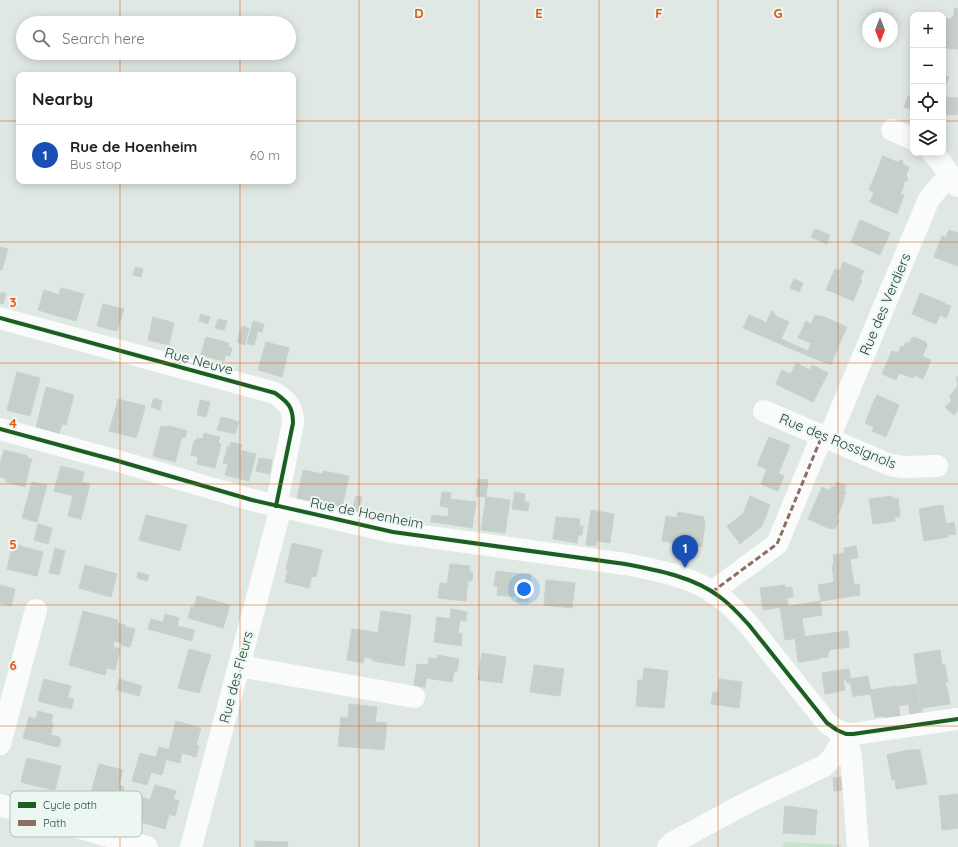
<!DOCTYPE html>
<meta charset="utf-8">
<style>
:root{--surface:#fff;--page:#f2f2f2;--text:#202124;--muted:#757577;--line:#e0e0e0;--accent:#7c3aed}
body{margin:0;font-family:Quicksand,sans-serif;background:var(--page);color:var(--text)}
.controls{position:absolute;right:12px;top:12px;display:grid;overflow:hidden;border-radius:8px;box-shadow:0 2px 10px #0003}
.controls button{width:36px;height:36px;display:grid;place-items:center;padding:0;border:0;border-bottom:1px solid var(--line);background:var(--surface);color:var(--text);font:20px sans-serif}
.compass{position:absolute;left:862px;top:12px;width:36px;height:36px;border-radius:50%;background:var(--surface);box-shadow:0 2px 10px #0003;rotate:180deg}
.you{position:absolute;left:524px;top:589px;width:14px;height:14px;margin:-10px;border:3px solid #fff;border-radius:50%;background:#1a73e8;box-shadow:0 0 0 6px #1a73e833}
.badge{display:grid;place-items:center;width:26px;height:26px;border-radius:50%;background:var(--accent);color:#fff;font-size:13px;font-weight:700}
.pin{position:absolute;translate:-50% -33px;filter:drop-shadow(0 1px 2px #0008)}
.pin::after{content:'';position:absolute;top:21px;width:14px;height:12px;background:inherit;clip-path:polygon(0 0,100% 0,50% 100%)}
.list{margin:0;padding:0;list-style:none}
h2{display:flex;justify-content:space-between;align-items:center;height:52px;margin:0;padding:0 16px;font-size:17px}
h2 small{font-size:13px;font-weight:400;color:var(--muted)}
.list li{display:grid;grid-template-columns:26px 1fr auto;gap:12px;align-items:center;box-sizing:border-box;height:60px;padding:0 16px;border-top:1px solid var(--line)}
.list b{display:block;font-size:15px;white-space:nowrap}
.list p{margin:0;font-size:13px;white-space:nowrap;color:var(--muted)}
.list em{font-size:13px;font-style:normal;color:var(--muted)}
.icon{flex:none;width:22px;height:22px;fill:none;stroke:currentColor;stroke-width:2;stroke-linecap:round;stroke-linejoin:round}
.map{position:relative;flex:none;width:958px;height:847px;overflow:hidden}
.search{position:absolute;background:var(--surface);box-shadow:0 2px 10px #0003;left:16px;top:16px;width:280px;height:44px;display:flex;align-items:center;gap:10px;box-sizing:border-box;padding:0 14px;border-radius:22px;color:var(--muted);font-size:15px}
.panel{position:absolute;background:var(--surface);box-shadow:0 2px 10px #0003;left:16px;top:72px;width:280px;height:112px;border-radius:8px}
.map>svg:first-child{display:block}
.green{fill:#c7e3cf}
.building{fill:#c7cfcb;stroke:#c9d1cd}
.lines{fill:none;stroke-linecap:round;stroke-linejoin:round}
.minor{stroke:#fafcfb;stroke-width:22}
.quiet{stroke:#8d6e63;stroke-width:3;stroke-dasharray:6 3;stroke-linecap:butt}
.cycleway-casing{stroke:#edf7f2;stroke-width:6}
.cycleway{stroke:#1b5e20;stroke-width:4}
.grid{fill:none;stroke:#de580e;stroke-width:1;stroke-opacity:0.55}
.labels{text-anchor:middle;dominant-baseline:central;stroke-width:4;stroke-linejoin:round;paint-order:stroke}
.street-label{font-size:14px;fill:#1d3c33;stroke:#edf7f2}
.key{fill:#edf7f2;stroke:#afbfb9;stroke-width:1}
.key-label{font-size:11px;fill:#1d3c33}
.grid-label{font-size:13px;text-anchor:middle;font-weight:bold;fill:#de580e;stroke:#edf7f2;stroke-width:4;stroke-linejoin:round;paint-order:stroke}
</style>
<div class="map">
<svg width="958" height="847" viewBox="0 0 958 847">
<rect width="100%" height="100%" fill="#e0e8e4"/>
<path class="green" d="M784,842L841,845V847H783Z"/>
<g class="building">
<path d="M954,8L958,9V49L943,48V18L950,19L954,15Z"/>
<path d="M943,75L949,77L943,92Z"/>
<path d="M913,94V110L908,108Z"/>
<path d="M908,96L912,98L908,108L904,107Z"/>
<path d="M943,97L958,98L957,115L943,114Z"/>
<path d="M883,156L897,162L902,160L903,164L909,167L906,175L903,174L902,178L904,186L900,194L904,195L897,214L870,202L874,192L869,190Z"/>
<path d="M903,174L906,175L908,180L903,183L902,178Z"/>
<path d="M860,220L890,233L880,255L851,242Z"/>
<path d="M815,229L830,235L827,244L811,237Z"/>
<path d="M949,230L958,233V242L946,237Z"/>
<path d="M942,236L958,242V266L934,257Z"/>
<path d="M0,247L8,249L2,270H0Z"/>
<path d="M843,262L864,271L860,279L840,271Z"/>
<path d="M135,267L143,269L141,277L133,275Z"/>
<path d="M835,269L839,270L830,291L826,290Z"/>
<path d="M839,270L862,280L853,301L830,291Z"/>
<path d="M794,279L803,283L799,292L790,288Z"/>
<path d="M61,288L84,294L76,321L38,310L44,290L59,295Z"/>
<path d="M1,292L6,294L3,304L0,303Z"/>
<path d="M920,293L945,303L936,324L912,314Z"/>
<path d="M103,304L124,309L117,331L97,326Z"/>
<path d="M944,304L951,306L946,318L940,315Z"/>
<path d="M772,310L776,316L789,322L781,339L808,351L806,355L757,334L763,321L766,323Z"/>
<path d="M201,314L210,317L208,324L199,321Z"/>
<path d="M749,315L763,321L757,334L743,328Z"/>
<path d="M815,315L822,317L811,343L798,338L806,321L811,324Z"/>
<path d="M822,316L847,327L841,340L838,339L832,354L835,355L831,365L806,355L810,346L816,348L819,340L813,337Z"/>
<path d="M153,317L174,323L169,345L148,340Z"/>
<path d="M218,319L227,321L224,330L215,328Z"/>
<path d="M253,321L264,324L262,332L258,331L254,345L247,344Z"/>
<path d="M242,326L249,328L245,345L237,342Z"/>
<path d="M206,337L229,343L224,361L201,355Z"/>
<path d="M813,337L819,340L816,348L810,346Z"/>
<path d="M914,337L926,342L927,345L925,350L909,343L912,338Z"/>
<path d="M838,339L841,340L835,355L832,354Z"/>
<path d="M266,342L289,348L282,377L258,370Z"/>
<path d="M906,342L925,350L913,378L899,373L896,380L882,374L888,360L894,363L901,346L904,347Z"/>
<path d="M228,347L232,348L230,356L226,355Z"/>
<path d="M892,351L898,353L894,363L888,360Z"/>
<path d="M922,356L931,360L923,379L914,375Z"/>
<path d="M796,363L800,365L795,376L791,374Z"/>
<path d="M800,365L810,370L812,365L828,373L813,402L784,388L791,374L795,376Z"/>
<path d="M782,370L791,374L784,388L776,384Z"/>
<path d="M17,372L40,378L30,416L7,410Z"/>
<path d="M956,377H958V411L954,415L945,407L952,400L949,397L958,386Z"/>
<path d="M46,387L74,395L66,425L62,424L59,434L36,428Z"/>
<path d="M877,395L899,405L886,437L872,431L874,427L865,423L869,413L871,414L875,406L872,405Z"/>
<path d="M154,398L162,401L160,410L151,407Z"/>
<path d="M118,399L145,406L143,415L116,407Z"/>
<path d="M200,400L210,402L206,417L197,415Z"/>
<path d="M872,405L875,406L871,414L869,413Z"/>
<path d="M116,407L143,415L136,438L109,431Z"/>
<path d="M221,417L230,419L227,432L217,430Z"/>
<path d="M230,419L239,422L235,434L227,432Z"/>
<path d="M161,426L167,427L165,433L171,435L173,427L187,431L185,438L182,437L175,462L153,456Z"/>
<path d="M167,426L173,427L171,435L165,433Z"/>
<path d="M204,433L220,437L218,443L221,444L215,468L197,464L198,457L191,455L194,441H196L197,438L203,439Z"/>
<path d="M769,437L790,445L778,474L757,465Z"/>
<path d="M231,442L242,445L240,450L256,454L249,481L225,475L228,464L223,463L228,446L230,447Z"/>
<path d="M4,450L28,456L26,464L30,465L25,487L6,482L7,479L0,477V464Z"/>
<path d="M28,458L32,459L30,465L26,464Z"/>
<path d="M259,458L272,460L270,474L256,471Z"/>
<path d="M61,466L84,472L82,482L90,484L86,499L54,491Z"/>
<path d="M767,469L784,476L778,491L761,484Z"/>
<path d="M303,470L323,474L317,502L297,498Z"/>
<path d="M323,471L349,476L342,507L317,502Z"/>
<path d="M478,479L488,480L486,497L476,496Z"/>
<path d="M32,482L47,485L37,522L22,518Z"/>
<path d="M837,482L846,485L845,488L836,484Z"/>
<path d="M836,484L845,488L844,491L846,492L843,499L844,500L836,520L832,518L828,528L808,519L822,487L830,491L832,486L835,487Z"/>
<path d="M442,492L451,493L449,508L440,506Z"/>
<path d="M514,492L525,494L524,502L514,501Z"/>
<path d="M73,495L86,499L81,519L68,516Z"/>
<path d="M356,496L362,497L359,512L352,510Z"/>
<path d="M750,496L770,505L762,526L740,544L727,526L743,514Z"/>
<path d="M892,496L895,521L873,524L869,499Z"/>
<path d="M486,497L510,500L505,533L481,530Z"/>
<path d="M898,498L900,517H895L892,499Z"/>
<path d="M450,499L476,502L472,528L447,524Z"/>
<path d="M513,501L529,502L528,511L512,509Z"/>
<path d="M943,505L948,537L924,541L919,509Z"/>
<path d="M591,510L614,514L610,543L597,541L596,546L586,545Z"/>
<path d="M678,512L704,517V522L677,517Z"/>
<path d="M146,515L187,525L180,551L139,540Z"/>
<path d="M432,515L448,517L447,524L431,522Z"/>
<path d="M666,516L705,522L702,547L662,541Z"/>
<path d="M556,517L580,519L579,526H583L582,535H578L577,543L553,539Z"/>
<path d="M832,518L839,520L835,529L828,528Z"/>
<path d="M954,522L956,534L948,535L946,524Z"/>
<path d="M38,524L52,528L48,544L34,540Z"/>
<path d="M292,543L322,550L316,577L312,576L309,588L285,582L288,570L286,569Z"/>
<path d="M13,544L43,552L37,576L7,569Z"/>
<path d="M856,546L858,558L850,559L854,585L859,584L860,595L821,601L818,585L834,582L832,565H834L833,555L844,553V548Z"/>
<path d="M55,548L65,551L59,575L49,573Z"/>
<path d="M450,564L470,566L467,589L447,587Z"/>
<path d="M85,565L117,574L111,597L79,588Z"/>
<path d="M496,571L531,575L528,602L517,601L518,597L497,595L498,586H494Z"/>
<path d="M138,572L149,575L147,581L137,578Z"/>
<path d="M469,572H473L472,581H468Z"/>
<path d="M546,580L575,583L572,608L544,605Z"/>
<path d="M440,583L447,584V587L467,589L466,601L438,598Z"/>
<path d="M0,585L15,589L11,606L0,603Z"/>
<path d="M785,585L788,606L763,610L760,588Z"/>
<path d="M792,587L793,597L787,598L786,588Z"/>
<path d="M197,596L230,605L223,628L188,618L191,607H194Z"/>
<path d="M820,601L822,615L802,618L801,611L786,613L785,607Z"/>
<path d="M780,607H785L786,613L781,614Z"/>
<path d="M451,609L467,612L466,621L450,619Z"/>
<path d="M83,611L118,620L117,623L126,625L122,643L114,641L113,647L76,638Z"/>
<path d="M381,611L411,615L404,666L373,661V659L364,657L368,631L378,633Z"/>
<path d="M801,611L805,637L785,640L781,614Z"/>
<path d="M165,614L179,618L177,626L163,622Z"/>
<path d="M437,617L460,620L456,645L434,642Z"/>
<path d="M151,619L177,626L174,636L148,629Z"/>
<path d="M177,626L194,630L192,641L174,636Z"/>
<path d="M126,627L135,629L130,647L121,645Z"/>
<path d="M352,629L368,631L363,663L347,660Z"/>
<path d="M847,631L849,640L835,642V649L830,650L828,653V657L819,658L816,635Z"/>
<path d="M458,633L462,634L461,646L456,645Z"/>
<path d="M816,635L819,659L798,662L795,638Z"/>
<path d="M76,638L113,647L105,675L69,665Z"/>
<path d="M849,640V647L835,649V642Z"/>
<path d="M113,647L120,649L115,670L107,668Z"/>
<path d="M189,649L211,655L199,693L178,688Z"/>
<path d="M940,650L942,665H945L948,682L945,683L946,687L919,691L914,654Z"/>
<path d="M482,653L506,657L502,683L478,680Z"/>
<path d="M437,655L459,659L457,671H454L452,682L426,678L429,658L437,659Z"/>
<path d="M417,664L428,665L425,687L414,686Z"/>
<path d="M534,665L564,669L560,696L530,692Z"/>
<path d="M644,668L668,671L664,708L636,706L638,680H643Z"/>
<path d="M849,669L851,683H847V680H843L841,670Z"/>
<path d="M841,670L845,690L825,694L822,673Z"/>
<path d="M868,676L869,683L853,686L855,696L853,697L850,679Z"/>
<path d="M44,679L71,686L64,708L38,701Z"/>
<path d="M119,679L142,686L139,696L117,690Z"/>
<path d="M719,679L742,682L739,708L711,704L713,692H718Z"/>
<path d="M869,683L871,694L855,696L853,686Z"/>
<path d="M917,684L919,698L908,700V704L899,706L896,687Z"/>
<path d="M896,686L900,716L885,718L884,716L875,717L870,690Z"/>
<path d="M947,687L950,704L922,708L919,691Z"/>
<path d="M67,698L74,699L71,709L65,707Z"/>
<path d="M919,698L922,712L910,714L908,700Z"/>
<path d="M349,704L377,707L375,722L387,723L384,750L338,746L341,717L348,718Z"/>
<path d="M38,711L53,715L51,723L36,719Z"/>
<path d="M29,717L53,723L51,735L59,737L61,741L60,745L57,747L23,738Z"/>
<path d="M176,721L201,728L196,745L199,746L196,757L169,749Z"/>
<path d="M159,747L182,753L180,763L156,757Z"/>
<path d="M908,750H920L925,774L892,780L887,755Z"/>
<path d="M140,753L166,760L162,775L151,772L147,785L132,781Z"/>
<path d="M27,758L61,766L55,790L36,786L37,781L22,777Z"/>
<path d="M99,764L123,770L119,785L124,787L121,797L116,795L113,806L89,800Z"/>
<path d="M925,774L927,784L896,789L895,780Z"/>
<path d="M22,777L37,781L36,786L21,782Z"/>
<path d="M841,777L842,790L834,791L833,778Z"/>
<path d="M155,785L176,791L173,799L179,801L175,816L169,814L165,829L130,819L137,796L150,800Z"/>
<path d="M958,794V828L942,830L939,796Z"/>
<path d="M785,806L817,810L815,835L783,833Z"/>
<path d="M255,841L279,842V847H255Z"/>
<path d="M279,842H288L287,847H279Z"/>
</g>
<g class="lines">
<g class="minor">
<path d="M892,130L913,139"/>
<path d="M933,153L939,160L958,186"/>
<path d="M0,318L275,393C288,402 293,407 293,423L276,506"/>
<path d="M764,411L890,465L904,467L937,466"/>
<path d="M0,429L118,461L252,500L393,532L625,564C657,570 694,577 720,597C731,605 740,615 749,625L827,723L837,730L846,734H853L958,719"/>
<path d="M829,438L929,199L940,186L951,177"/>
<path d="M712,592L777,544L822,436"/>
<path d="M239,666L414,697"/>
<path d="M846,734L851,756L858,847"/>
<path d="M0,744L36,610"/>
<path d="M0,805L147,847"/>
<path d="M191,847L281,507"/>
<path d="M668,847L672,843L752,800L824,766L833,757L846,734"/>
</g>
<path class="quiet" d="M712,592L777,544L822,436"/>
<g class="cycleway-casing">
<g id="cycleway">
<path d="M0,318L275,393C288,402 293,407 293,423L276,506"/>
<path d="M0,429L118,461L252,500L393,532L625,564C657,570 694,577 720,597C731,605 740,615 749,625L827,723L837,730L846,734H853L958,719"/>
</g>
</g>
<use href="#cycleway" class="cycleway"/>
</g>
<path class="grid" d="M120,0V23M240,0V23M359,0V847M479,0V847M599,0V847M718,0V847M838,0V847M120,53V75M240,53V75M0,121H19M293,121H913M943,121H958M120,181V847M240,181V847M0,242H958M0,363H958M0,484H958M0,605H958M0,726H958"/>
<g class="labels">
<g class="street-label">
<text transform="translate(885 304) rotate(-67)">Rue des Verdiers</text>
<text transform="translate(199 361) rotate(15)">Rue Neuve</text>
<text transform="translate(838 441) rotate(22)">Rue des Rossignols</text>
<text transform="translate(367 513) rotate(11)">Rue de Hoenheim</text>
<text transform="translate(236 677) rotate(-75)">Rue des Fleurs</text>
</g>
</g>
<rect x="10" y="791" width="132" height="46" rx="6" class="key"/>
<rect x="18" y="802" width="18" height="6" fill="#1b5e20"/>
<rect x="18" y="820" width="18" height="6" fill="#8d6e63"/>
<g class="key-label">
<text x="43" y="809">Cycle path</text>
<text x="43" y="827">Path</text>
</g>
<g class="grid-label">
<text x="419" y="18">D</text>
<text x="539" y="18">E</text>
<text x="659" y="18">F</text>
<text x="778" y="18">G</text>
<text x="13" y="307">3</text>
<text x="13" y="428">4</text>
<text x="13" y="549">5</text>
<text x="13" y="670">6</text>
</g>
</svg>
<div class="controls">
<button>+</button>
<button>−</button>
<button><svg class="icon" aria-label="locate" viewBox="0 0 24 24"><circle cx="12" cy="12" r="6"/><path d="M12 2v4M12 18v4M2 12h4M18 12h4"/></svg></button>
<button><svg class="icon" aria-label="layers" viewBox="0 0 24 24"><path d="M12 4l9 5-9 5-9-5zM3 14l9 5 9-5"/></svg></button>
</div>
<svg class="compass" viewBox="-18 -18 36 36"><path d="M0-13l5 13h-10z" fill="#e53935"/><path d="M0 13l5-13h-10z" fill="#757577"/></svg>
<div class="you"></div>
<div class="pin badge" style="left:685px;top:568px;background:#1a4fb4">1</div>
<div class="search"><svg class="icon" aria-label="search" viewBox="0 0 24 24"><circle cx="10" cy="10" r="6"/><path d="M15 15l6 6"/></svg>Search here</div>
<section class="panel">
<h2>Nearby<small></small></h2>
<ul class="list">
<li><span class="badge" style="background:#1a4fb4">1</span><div><b>Rue de Hoenheim</b><p>Bus stop</p></div><em>60 m</em></li>
</ul>
</section>
</div>
